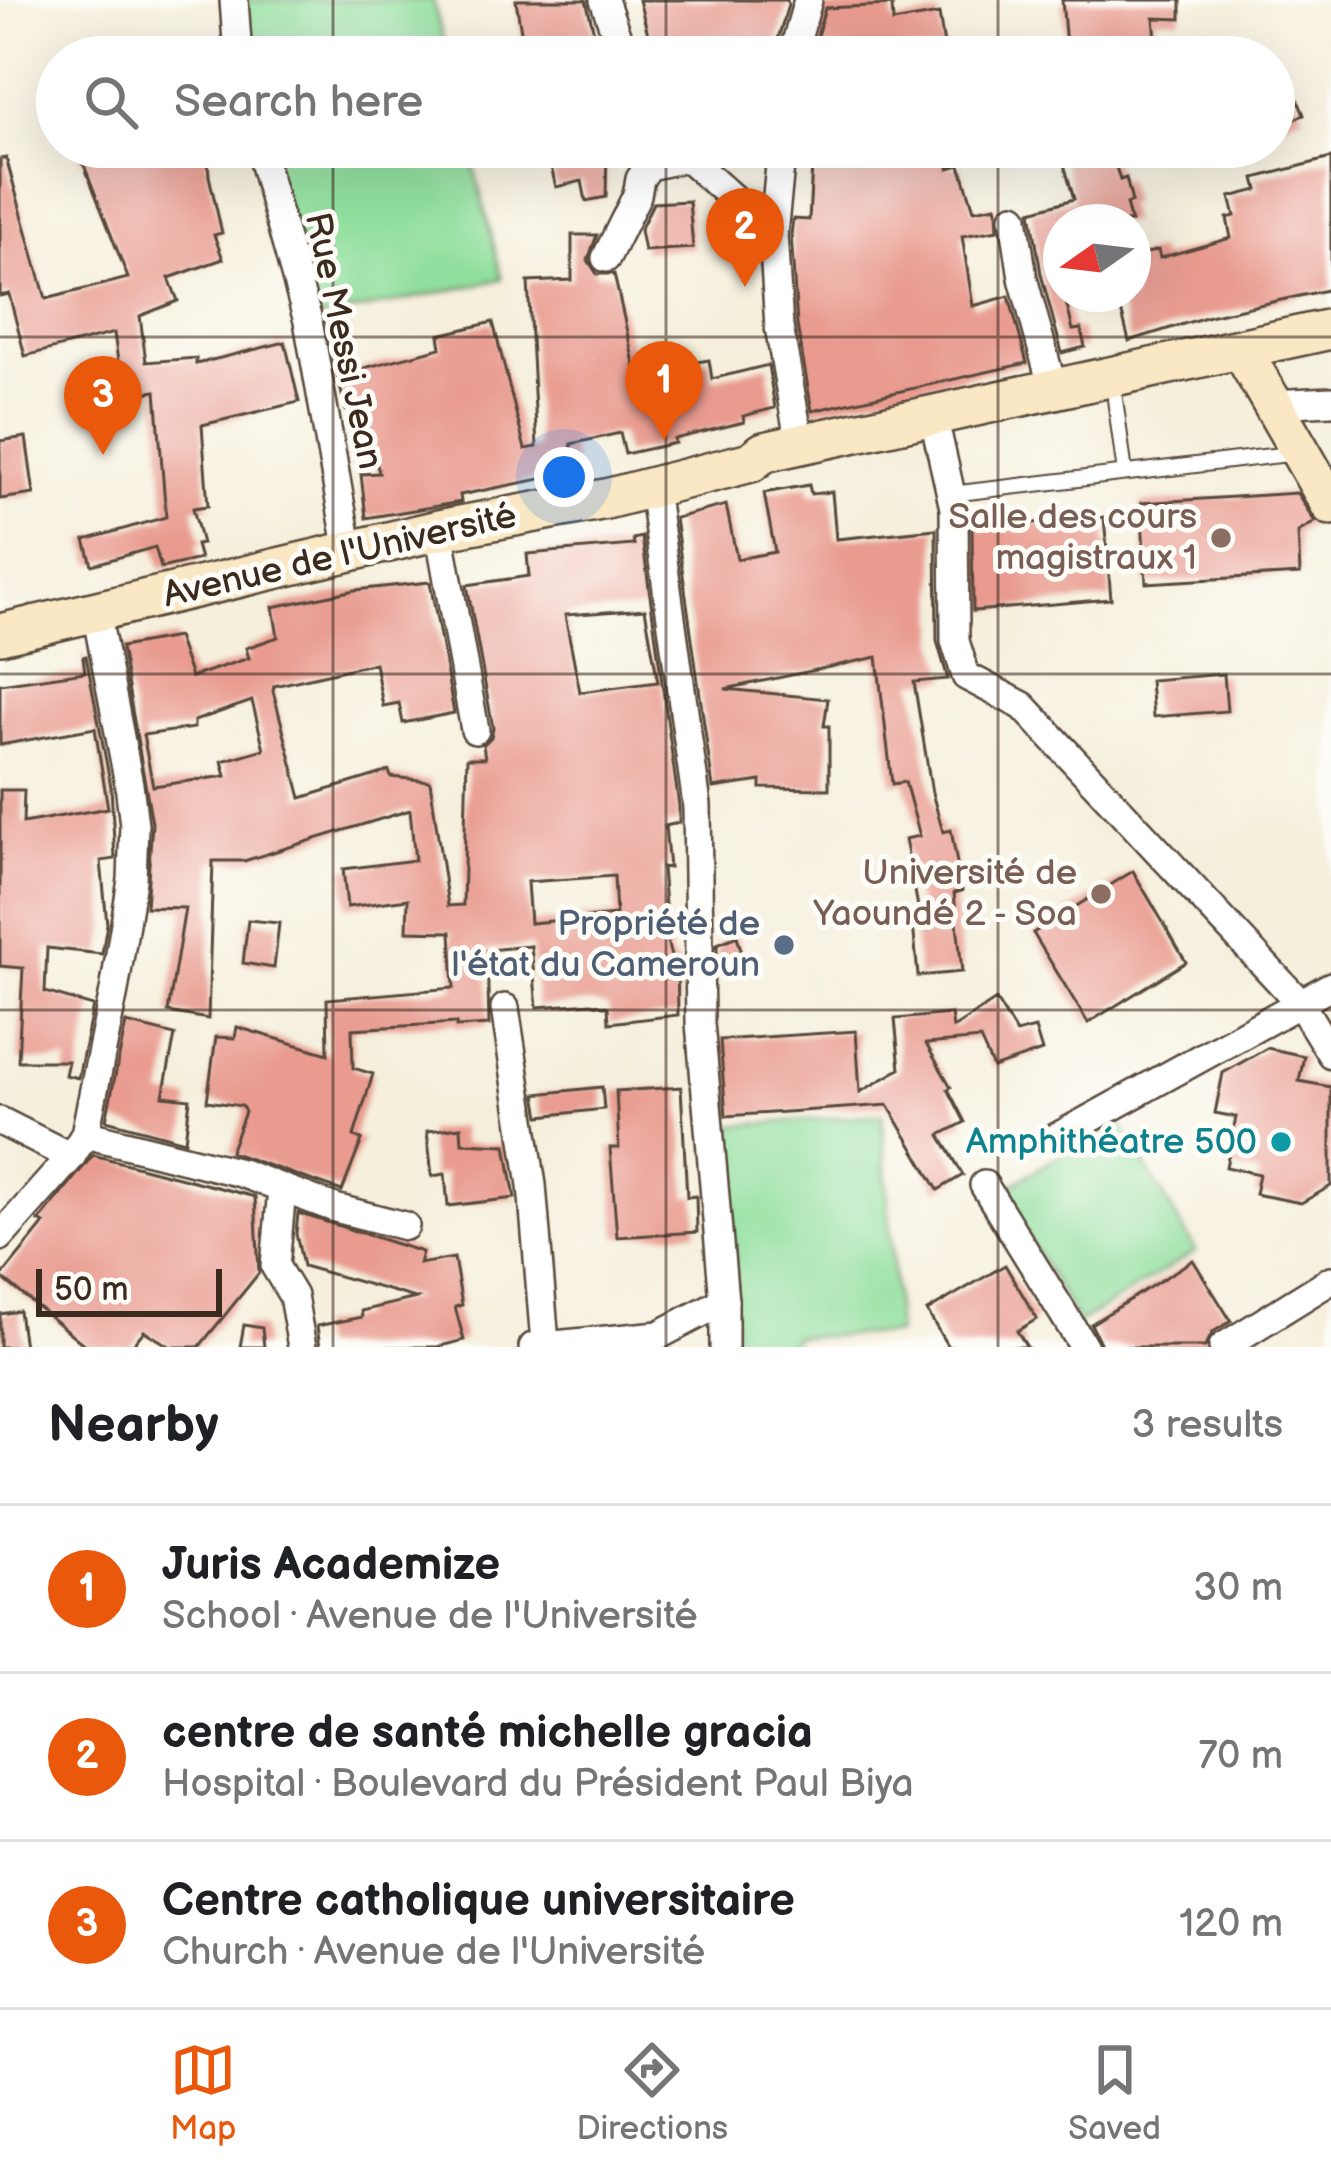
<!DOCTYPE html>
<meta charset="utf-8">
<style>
:root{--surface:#fff;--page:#f2f2f2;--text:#202124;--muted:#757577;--line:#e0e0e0;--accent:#ea580c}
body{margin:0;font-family:"Balsamiq Sans",sans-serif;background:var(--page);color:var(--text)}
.compass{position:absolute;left:1043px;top:204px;width:108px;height:108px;border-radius:50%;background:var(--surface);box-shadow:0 12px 48px #0002;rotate:256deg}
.scale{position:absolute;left:36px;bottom:30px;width:186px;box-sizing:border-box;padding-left:12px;border:6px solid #3b2a1e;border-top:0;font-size:33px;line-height:42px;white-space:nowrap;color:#3b2a1e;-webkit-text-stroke:9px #fdfcf7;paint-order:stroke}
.you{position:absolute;left:564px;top:477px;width:42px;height:42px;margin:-30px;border:9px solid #fff;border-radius:50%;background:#1a73e8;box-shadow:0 0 0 18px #1a73e833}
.badge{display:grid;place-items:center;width:78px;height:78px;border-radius:50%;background:var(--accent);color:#fff;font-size:39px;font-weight:700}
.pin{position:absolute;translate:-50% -99px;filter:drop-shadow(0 3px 6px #0008)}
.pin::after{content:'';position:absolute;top:63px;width:42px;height:36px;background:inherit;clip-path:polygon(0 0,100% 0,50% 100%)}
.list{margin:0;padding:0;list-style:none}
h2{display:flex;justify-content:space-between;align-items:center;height:156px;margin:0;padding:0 48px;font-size:51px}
h2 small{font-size:39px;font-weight:400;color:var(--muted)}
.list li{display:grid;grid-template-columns:78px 1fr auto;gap:36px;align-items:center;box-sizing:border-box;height:168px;padding:0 48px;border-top:3px solid var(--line)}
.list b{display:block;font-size:45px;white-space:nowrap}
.list p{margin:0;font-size:39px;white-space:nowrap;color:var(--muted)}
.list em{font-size:39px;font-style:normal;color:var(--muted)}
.icon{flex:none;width:66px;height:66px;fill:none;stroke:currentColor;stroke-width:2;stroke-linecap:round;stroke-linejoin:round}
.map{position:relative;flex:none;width:1331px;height:1347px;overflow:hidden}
.search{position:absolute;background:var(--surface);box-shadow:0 12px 48px #0002;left:36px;right:36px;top:36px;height:132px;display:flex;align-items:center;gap:30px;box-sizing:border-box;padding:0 42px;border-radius:66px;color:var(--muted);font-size:45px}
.sheet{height:660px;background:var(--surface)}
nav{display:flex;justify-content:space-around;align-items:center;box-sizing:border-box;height:168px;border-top:3px solid var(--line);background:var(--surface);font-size:33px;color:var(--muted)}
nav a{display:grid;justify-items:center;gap:6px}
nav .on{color:var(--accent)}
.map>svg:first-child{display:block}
.green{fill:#91df9e;stroke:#66845e;stroke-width:3}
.building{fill:#e99b90;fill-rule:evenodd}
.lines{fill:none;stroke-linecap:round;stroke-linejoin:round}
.lane-casing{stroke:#57483a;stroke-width:18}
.street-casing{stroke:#57483a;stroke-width:32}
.secondary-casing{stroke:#57483a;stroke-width:44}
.lane{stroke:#fff;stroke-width:14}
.street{stroke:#fff;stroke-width:27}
.secondary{stroke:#fae7c3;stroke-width:39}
.grid{fill:none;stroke:#3b2a1e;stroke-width:3;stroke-opacity:0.55}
.education-dot{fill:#8d6e63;stroke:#fdfcf7;stroke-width:4.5}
.service-dot{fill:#5c6f8a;stroke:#fdfcf7;stroke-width:4.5}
.culture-dot{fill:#0f9aa8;stroke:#fdfcf7;stroke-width:4.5}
.labels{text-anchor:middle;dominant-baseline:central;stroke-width:10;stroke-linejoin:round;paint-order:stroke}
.street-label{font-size:36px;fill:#3b2a1e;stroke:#fdfcf7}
.education-label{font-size:36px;fill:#785e54;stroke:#fdfcf7;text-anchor:end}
.service-label{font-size:36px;fill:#4e5e75;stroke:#fdfcf7;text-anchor:end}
.culture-label{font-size:36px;fill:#0d838f;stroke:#fdfcf7;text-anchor:end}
</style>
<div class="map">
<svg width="1331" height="1347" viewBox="0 0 1331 1347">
<rect width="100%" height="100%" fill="#fdfcf7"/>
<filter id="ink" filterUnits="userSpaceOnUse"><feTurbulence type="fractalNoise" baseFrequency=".00833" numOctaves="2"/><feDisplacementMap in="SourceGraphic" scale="24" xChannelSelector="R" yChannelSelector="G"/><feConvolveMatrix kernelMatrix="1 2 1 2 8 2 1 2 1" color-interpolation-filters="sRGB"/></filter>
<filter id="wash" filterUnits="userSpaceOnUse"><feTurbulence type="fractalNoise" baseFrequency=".004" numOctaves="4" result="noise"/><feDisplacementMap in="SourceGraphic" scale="48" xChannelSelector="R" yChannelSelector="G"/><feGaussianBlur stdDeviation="2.7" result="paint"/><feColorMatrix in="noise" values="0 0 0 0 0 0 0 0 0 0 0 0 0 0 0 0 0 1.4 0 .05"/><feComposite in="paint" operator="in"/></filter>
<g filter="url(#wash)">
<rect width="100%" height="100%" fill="#f5efdc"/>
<g class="green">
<path d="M234,0H433L447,57H238Z"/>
<path d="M259,147H469L502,279L308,321Z"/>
<path d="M882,1114L897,1334L793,1337L792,1347H735L731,1207L716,1127Z"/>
<path d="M1118,1120L1196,1251L1079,1323L1000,1192Z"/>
</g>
<g id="blocks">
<g class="building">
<path d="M516,0H586L600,57H525Z"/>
<path d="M639,0H787L788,5L775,49L745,57H654Z"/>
<path d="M1062,0H1181V19L1154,18L1156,39L1109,42L1110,57H1067Z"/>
<path d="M892,5L893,22L939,14L946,57H811L825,8Z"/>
<path d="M1291,83L1304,115L1274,127V90Z"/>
<path d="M77,147H207L209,176L222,233L214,235L223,259L169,278L178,301L140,316L146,362L196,358V364L285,342L299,402L202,425L208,506L193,508L202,544L196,545L200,559L161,568L155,547L92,565L85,540L166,517L156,391L123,396L114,333L25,356L9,294L0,296V159L6,158L46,299L128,278Z"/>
<path d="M546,147H607L606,197L586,201L582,181L556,187Z"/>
<path d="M813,147H864V150L917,154L918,147H951L949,168L960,165L974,210L996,206L997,211L998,230L962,236L973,306L1009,296L1027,363L812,411L797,325L791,234L793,219L809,220Z"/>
<path d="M1059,147H1110L1120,180L1126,178L1132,202L1126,204L1131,222H1061V294H1064L1073,330L1081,329L1085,347L1062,353L1041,274L1031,211L1074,199Z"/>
<path d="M1331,158V289L1209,316L1129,341L1119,302L1133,298V257L1158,250L1160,258L1231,238L1227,218L1235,216L1230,197L1258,190L1255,178Z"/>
<path d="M689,201L693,248L644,251L640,230L653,203Z"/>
<path d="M572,235H597L588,260L597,274H614L636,372L709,360L712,379L768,365L775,408L743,416L744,422L674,439L675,443L625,454L620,433L571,444L576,472L460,495L461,502L366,518L361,474L379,473L362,405L346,410L337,375L441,348L439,335L493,322L525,449L537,447L528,282L572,280Z"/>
<path d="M26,437L34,494L0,499V441Z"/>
<path d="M809,485L811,494L832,492L836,539L936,529L937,641L948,679L914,682L932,793L943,832L951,830L962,891L954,893L962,972L918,976L912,913L919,912L905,839L920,836L905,782L892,784L877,657L725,689L828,699L824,726H829V789L761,788V781L713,788L675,518L726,505L737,559L775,552L764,493Z"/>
<path d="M1297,493L1315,522L1298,532L1300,574L1146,583L1141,503Z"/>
<path d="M1104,517L1111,599L973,611L972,528Z"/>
<path d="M642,537L679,806V823L665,826L669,868L662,867L668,945L672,960L677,959L678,1015L609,1023L608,1007L591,1003L537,1007L531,946L487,950L489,1025L456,1027V1023L352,1029L353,1068L373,1074L354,1136L362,1140L342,1191L230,1152L245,1112L242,1106L207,1101L216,1037L235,1038L237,1027L328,1054L327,999L454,988L451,932L407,931L408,899L347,907L343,869L415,860L410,810L244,861H213L208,1019L168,1012L185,908L146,907L152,823L121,647L177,637L191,677L249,658L246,648L278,637L273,607L355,590L430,582L454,713L403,723L399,703L383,706L375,663L274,686L273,691L301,798L389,771L391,777L430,781L448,906L463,905L467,758H485L483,745L491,737L493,728L467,585L529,576L527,554L634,545L633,539ZM645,609L658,682L580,692L565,615ZM252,701L264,749L222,761L226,776L153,786L143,735L194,728V721ZM614,876L616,915L530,923L527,882Z"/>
<path d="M86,656L111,787L115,859L101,861L107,924L102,954L47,948L45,992L93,1006L78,1078L65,1075L68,1061H18L23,968L0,966V790H24L23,823L108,808L95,728L0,745V684L85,672L83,657Z"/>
<path d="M1224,674L1227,711L1153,717L1150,680Z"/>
<path d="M1133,871L1186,962L1088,1023L1033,933Z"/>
<path d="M248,920L279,923L274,968L243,963Z"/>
<path d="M737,936L744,960L717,963V944Z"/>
<path d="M996,1000L1016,1033L1035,1028L1042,1051L993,1068L980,1039L926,1044L951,1087L948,1089L965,1122L940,1135L963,1175L938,1190L888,1105L726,1116L720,1040L856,1031L860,1092L900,1069L895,1019L951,1014L953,1028Z"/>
<path d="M126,1023L175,1035L163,1096L190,1099L185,1141L106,1120Z"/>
<path d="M1267,1048L1304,1056L1299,1081L1331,1087V1186L1301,1203L1255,1194L1259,1174L1226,1167L1236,1117L1215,1113L1223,1073Z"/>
<path d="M602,1087L604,1109L540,1116L536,1094Z"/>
<path d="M681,1087L687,1197L696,1196L697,1232L617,1237L610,1148H619L616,1091Z"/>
<path d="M461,1127L462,1143L506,1145L515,1198L448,1206L445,1174L432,1176L427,1131Z"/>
<path d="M93,1155L255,1197L259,1273L199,1347H171L144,1331L131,1347H87L1,1277L44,1224L39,1221Z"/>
<path d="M298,1213L422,1252L419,1264L454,1258L462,1305L455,1307L464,1340L437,1347H320L317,1326L362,1317L361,1311L416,1298L303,1266L296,1234Z"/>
<path d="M1193,1260L1231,1321L1213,1332L1205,1347H1102L1091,1324Z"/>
<path d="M1005,1265L1037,1319L1017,1331L1027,1347H948L927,1311Z"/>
<path d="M19,1311L24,1347H0V1314Z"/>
<path d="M244,1325L262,1328L264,1347H240Z"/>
</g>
</g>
</g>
<g filter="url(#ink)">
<use href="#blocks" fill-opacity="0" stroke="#57483a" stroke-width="3"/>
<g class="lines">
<g class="lane-casing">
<g id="lane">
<path d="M1115,399L1125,473"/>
<path d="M951,494L1297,453"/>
</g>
</g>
<g class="street-casing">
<g id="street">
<path d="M234,0L238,57"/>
<path d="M604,0L624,57"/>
<path d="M792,57L808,0"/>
<path d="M259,147L308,321L349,552"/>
<path d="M675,147L773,234"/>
<path d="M782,147L773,234L779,327L800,445"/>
<path d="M1014,217L1023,278L1053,389"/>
<path d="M606,258L637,195L640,179L649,166L685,158"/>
<path d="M1271,404L1331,401"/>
<path d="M938,437L954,508L955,641L966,676L1023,706L1300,1003L1331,1054"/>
<path d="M653,488L697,805L700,1023L724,1301V1347"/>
<path d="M439,530L475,730"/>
<path d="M505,1008L532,1185L545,1343"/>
<path d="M0,1121L71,1157"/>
<path d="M85,1134L241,1173L335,1208L405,1226"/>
<path d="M1057,1137L1331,986"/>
<path d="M984,1185L1084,1347"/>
<path d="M282,1189L275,1266L293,1296L302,1347"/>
<path d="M0,1237L71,1157L85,1134L114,991L132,880L134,825L129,784L96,612"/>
<path d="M533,1347L659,1335L724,1301"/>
<path d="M1223,1347L1331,1280"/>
</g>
</g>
<g class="secondary-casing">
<g id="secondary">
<path d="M1241,349L1331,505"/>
<path d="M0,634L439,530L606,499L751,462L764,452L1331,329"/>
</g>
</g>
<use href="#lane" class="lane"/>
<use href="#street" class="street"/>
<use href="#secondary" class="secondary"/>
</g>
</g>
<path class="grid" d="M333,0V57M666,0V57M998,0V57M333,147V1347M666,147V1347M998,147V1347M0,337H1331M0,674H1331M0,1010H1331"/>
<g class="education-dot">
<circle cx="1221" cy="538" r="12"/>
<circle cx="1101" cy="894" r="12"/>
</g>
<circle class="service-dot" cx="784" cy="945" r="12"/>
<circle class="culture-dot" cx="1281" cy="1142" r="12"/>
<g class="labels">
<g class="street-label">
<text transform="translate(343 341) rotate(78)">Rue Messi Jean</text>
<text transform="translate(340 556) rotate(-13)">Avenue de l'Université</text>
</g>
<g class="education-label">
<text x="1197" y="517">Salle des cours<tspan x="1197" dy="41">magistraux 1</tspan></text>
<text x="1077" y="873">Université de<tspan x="1077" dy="41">Yaoundé 2 - Soa</tspan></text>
</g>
<g class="service-label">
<text x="760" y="924">Propriété de<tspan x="760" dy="41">l'état du Cameroun</tspan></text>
</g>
<g class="culture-label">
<text x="1257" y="1142">Amphithéatre 500</text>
</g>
</g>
</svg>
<svg class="compass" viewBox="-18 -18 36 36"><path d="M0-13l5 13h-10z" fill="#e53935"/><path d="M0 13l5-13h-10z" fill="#757577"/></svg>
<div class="scale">50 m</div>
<div class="you"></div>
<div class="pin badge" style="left:664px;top:440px">1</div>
<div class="pin badge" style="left:745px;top:287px">2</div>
<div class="pin badge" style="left:103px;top:455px">3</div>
<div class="search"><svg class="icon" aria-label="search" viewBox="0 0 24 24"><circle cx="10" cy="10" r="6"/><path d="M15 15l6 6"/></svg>Search here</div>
</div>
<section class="sheet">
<h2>Nearby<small>3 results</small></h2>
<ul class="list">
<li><span class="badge">1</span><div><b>Juris Academize</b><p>School · Avenue de l'Université</p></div><em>30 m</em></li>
<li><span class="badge">2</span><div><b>centre de santé michelle gracia</b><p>Hospital · Boulevard du Président Paul Biya</p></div><em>70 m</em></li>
<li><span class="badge">3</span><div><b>Centre catholique universitaire</b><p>Church · Avenue de l'Université</p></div><em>120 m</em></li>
</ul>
</section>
<nav>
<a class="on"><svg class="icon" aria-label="map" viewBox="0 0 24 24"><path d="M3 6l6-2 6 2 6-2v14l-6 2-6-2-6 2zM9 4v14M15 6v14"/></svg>Map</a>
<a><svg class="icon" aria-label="directions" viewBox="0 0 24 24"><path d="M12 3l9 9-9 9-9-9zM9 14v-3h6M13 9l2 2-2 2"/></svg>Directions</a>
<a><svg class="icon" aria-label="saved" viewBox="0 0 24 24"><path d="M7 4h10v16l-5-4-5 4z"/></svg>Saved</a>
</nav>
